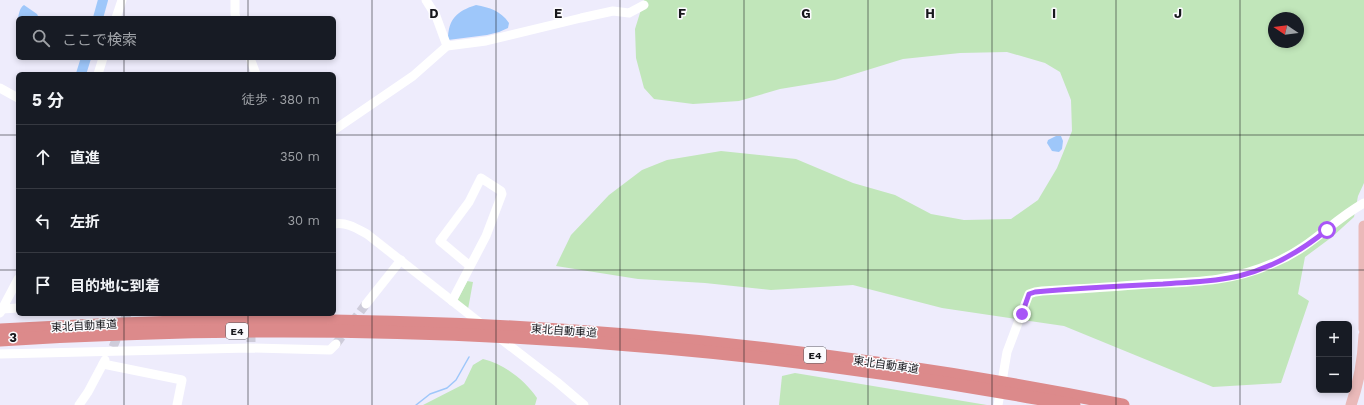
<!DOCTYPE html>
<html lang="ja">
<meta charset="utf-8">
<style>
:root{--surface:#171b24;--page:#242831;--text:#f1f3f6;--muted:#9ea1a6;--line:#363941}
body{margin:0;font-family:"Work Sans","Noto Sans JP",sans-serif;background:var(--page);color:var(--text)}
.controls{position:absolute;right:12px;bottom:12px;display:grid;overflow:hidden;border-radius:6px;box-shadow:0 2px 6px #0003}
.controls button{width:36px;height:36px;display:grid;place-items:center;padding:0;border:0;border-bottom:1px solid var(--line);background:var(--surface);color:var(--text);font:20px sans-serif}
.compass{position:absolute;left:1268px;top:12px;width:36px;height:36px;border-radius:50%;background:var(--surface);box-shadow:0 2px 6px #0003;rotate:283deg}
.stop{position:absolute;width:12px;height:12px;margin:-9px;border:3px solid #a855f7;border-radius:50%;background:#fff}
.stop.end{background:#a855f7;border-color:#fff;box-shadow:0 1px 4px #0008}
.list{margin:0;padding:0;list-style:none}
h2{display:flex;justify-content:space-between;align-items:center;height:52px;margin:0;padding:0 16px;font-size:17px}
h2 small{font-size:13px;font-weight:400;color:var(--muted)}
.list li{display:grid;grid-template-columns:26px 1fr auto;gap:12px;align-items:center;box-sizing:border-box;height:64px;padding:0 16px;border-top:1px solid var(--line)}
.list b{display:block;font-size:15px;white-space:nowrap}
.list em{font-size:13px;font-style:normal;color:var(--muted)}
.icon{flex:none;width:22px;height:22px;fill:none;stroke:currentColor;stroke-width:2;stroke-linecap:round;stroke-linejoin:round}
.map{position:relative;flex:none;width:1364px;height:405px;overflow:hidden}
.search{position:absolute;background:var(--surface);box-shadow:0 2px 6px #0003;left:16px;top:16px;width:320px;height:44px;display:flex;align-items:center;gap:10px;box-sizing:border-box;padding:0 14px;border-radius:6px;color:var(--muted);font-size:15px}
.panel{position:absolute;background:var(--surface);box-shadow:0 2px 6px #0003;left:16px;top:72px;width:320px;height:244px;border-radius:6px}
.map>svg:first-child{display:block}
.green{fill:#c1e6ba;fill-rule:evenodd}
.water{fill:#9ec7fa}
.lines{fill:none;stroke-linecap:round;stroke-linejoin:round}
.stream{stroke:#9ec7fa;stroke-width:1.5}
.river{stroke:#9ec7fa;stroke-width:10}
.minor-tunnel{stroke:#ceccda;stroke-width:9;stroke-dasharray:9 4.5;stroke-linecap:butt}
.minor{stroke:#fff;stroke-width:9}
.major{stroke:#eab9b9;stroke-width:11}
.highway{stroke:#dc8a8b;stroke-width:13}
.route{stroke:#a855f7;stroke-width:5}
.grid{fill:none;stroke:#17171c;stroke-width:1;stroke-opacity:0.55}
.labels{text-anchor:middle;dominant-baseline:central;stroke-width:3;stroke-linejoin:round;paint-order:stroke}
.shield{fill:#fcfbfe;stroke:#5c5b60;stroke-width:1}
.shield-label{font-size:10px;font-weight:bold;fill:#17171c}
.street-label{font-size:11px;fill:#17171c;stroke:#fcfbfe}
.grid-label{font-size:13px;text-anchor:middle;font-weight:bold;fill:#17171c;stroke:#fcfbfe;stroke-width:3;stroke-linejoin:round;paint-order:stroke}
</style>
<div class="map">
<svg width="1364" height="405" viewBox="0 0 1364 405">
<rect width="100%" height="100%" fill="#eeecfc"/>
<g class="green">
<path d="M644,0H1364V183L1358,196L1354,217L1332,237L1305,257L1298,294L1309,301L1281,383L1213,387L1064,326L942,308L853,285L771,290L705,283L638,279L556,266L571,235L609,195L642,170L667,160L721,151L796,159L853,183L895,195L931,214L964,220L1011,219L1038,200L1057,168L1072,131L1071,100L1060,72L1045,63L1007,52L960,53L903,59L835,80L780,89L739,101L693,104L654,99L644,88L636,58L635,29ZM1274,18H1298V42H1274Z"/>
<path d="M467,281L473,282L468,309L457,301Z"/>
<path d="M483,359C504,364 525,380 537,398L535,405H423L464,384L473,365Z"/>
<path d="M795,373L987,405H779L782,376Z"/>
</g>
<g class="water">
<path d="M24,5L37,14L39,18H18V22H17C19,15 19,8 24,5Z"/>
<path d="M476,5C490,8 500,10 509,23L508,28L499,32L487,35L448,40C448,19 457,11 476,5Z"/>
<path d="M1056,136H1061L1063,141L1062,149L1059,152L1052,151L1047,143L1048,140Z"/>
</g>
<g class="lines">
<path class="stream" d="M416,405L430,394L447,388L456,380L469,357"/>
<g class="river">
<path d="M98,18L103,0"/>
<path d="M81,74L86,58"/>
</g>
<g class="minor-tunnel">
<path d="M251,342V314"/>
<path d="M336,344L366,304"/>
<path d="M113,347L127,314"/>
</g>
<g class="minor">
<path d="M235,0V14L236,18"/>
<path d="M426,0L436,16L447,46"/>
<path d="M116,18L122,0"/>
<path d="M250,58L256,74"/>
<path d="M98,74L103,58"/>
<path d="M0,88L18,98"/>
<path d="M334,130L413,76L447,46L486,41L581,18L613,11L629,13L644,5"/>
<path d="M334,224C347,222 356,228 367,234L484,326"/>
<path d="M452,301L486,236L502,194L501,191L481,178L469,202L440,241L470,266"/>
<path d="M366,304L401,260"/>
<path d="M2,309L18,308"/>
<path d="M0,313L18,279"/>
<path d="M497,336L557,382L584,405"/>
<path d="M0,354L249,348L330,350L336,344"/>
<path d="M103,364L182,380L177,405"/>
<path d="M79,405L88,392L105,360"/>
<path d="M998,405L1007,352L1029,294L1035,292L1042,291C1078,289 1113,287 1148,284C1195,282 1232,282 1276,262C1311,247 1332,221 1364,203"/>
</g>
<g class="major">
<path d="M1364,226V329"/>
<path d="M1351,405C1359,382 1363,359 1364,335"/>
</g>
<g class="highway">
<path d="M0,330C68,326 136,323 204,321C511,316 822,345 1123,405"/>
<path d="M0,340C222,326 444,328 666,348C803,360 939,380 1074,405"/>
</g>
</g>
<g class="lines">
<path class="route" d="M1022,314L1029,294L1035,292C1077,288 1120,286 1163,284C1188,282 1214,282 1239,276C1272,268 1301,251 1327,230"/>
</g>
<path class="grid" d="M124,0V18M248,0V18M372,0V405M496,0V405M620,0V405M744,0V405M868,0V405M992,0V405M1116,0V405M1240,0V405M124,58V74M248,58V74M0,135H18M334,135H1364M0,270H18M334,270H1364M124,314V405M248,314V405"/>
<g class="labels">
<g class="shield">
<rect x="226" y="323" width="22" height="16" rx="3"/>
<rect x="804" y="347" width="22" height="16" rx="3"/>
</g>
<g class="shield-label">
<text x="237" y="331">E4</text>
<text x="815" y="355">E4</text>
</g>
<g class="street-label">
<text transform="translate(84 326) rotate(-3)">東北自動車道</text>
<text transform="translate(564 331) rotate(4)">東北自動車道</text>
<text transform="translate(886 365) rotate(8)">東北自動車道</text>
</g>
</g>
<g class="grid-label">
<text x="434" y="18">D</text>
<text x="558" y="18">E</text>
<text x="682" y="18">F</text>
<text x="806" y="18">G</text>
<text x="930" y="18">H</text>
<text x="1054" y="18">I</text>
<text x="1178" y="18">J</text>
<text x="13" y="342">3</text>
</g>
</svg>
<div class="controls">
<button>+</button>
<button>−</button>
</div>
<svg class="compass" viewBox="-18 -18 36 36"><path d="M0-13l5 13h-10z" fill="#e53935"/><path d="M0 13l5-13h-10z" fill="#9ea1a6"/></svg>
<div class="stop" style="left:1327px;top:230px"></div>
<div class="stop end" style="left:1022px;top:314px"></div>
<div class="search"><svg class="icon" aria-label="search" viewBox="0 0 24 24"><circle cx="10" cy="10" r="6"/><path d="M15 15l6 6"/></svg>ここで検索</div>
<section class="panel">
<h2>5 分<small>徒歩 · 380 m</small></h2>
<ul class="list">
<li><svg class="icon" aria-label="ahead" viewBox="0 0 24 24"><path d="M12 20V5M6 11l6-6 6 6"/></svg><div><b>直進</b></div><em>350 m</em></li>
<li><svg class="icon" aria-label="left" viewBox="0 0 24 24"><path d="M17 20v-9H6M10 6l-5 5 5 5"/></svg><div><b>左折</b></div><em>30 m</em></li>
<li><svg class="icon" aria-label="arrive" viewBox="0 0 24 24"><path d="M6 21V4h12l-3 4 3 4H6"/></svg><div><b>目的地に到着</b></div></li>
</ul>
</section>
</div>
